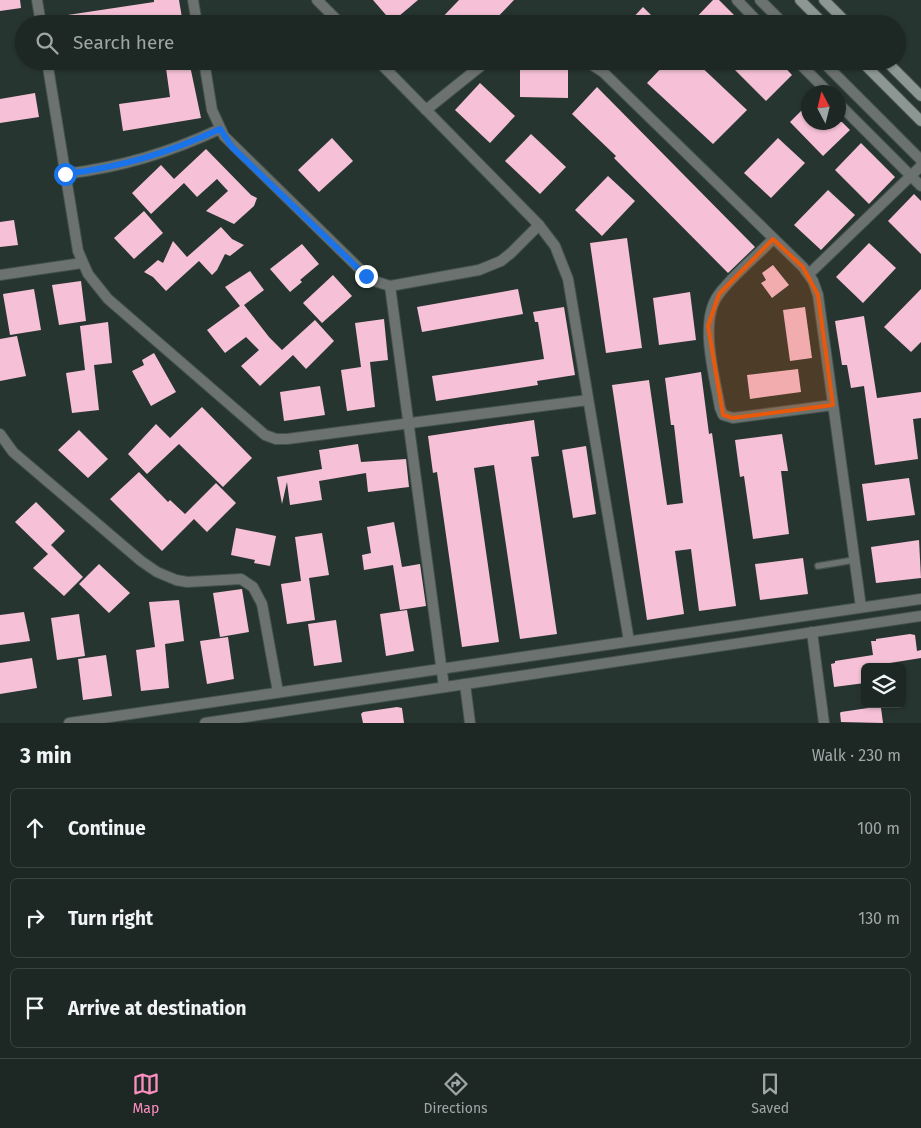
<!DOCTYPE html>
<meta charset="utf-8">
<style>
:root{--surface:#1d2824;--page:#2a3431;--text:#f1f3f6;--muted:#a0a6a6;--line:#3b4441;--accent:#fd8ec0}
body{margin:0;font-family:"Fira Sans",sans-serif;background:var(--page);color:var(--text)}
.controls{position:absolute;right:15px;bottom:15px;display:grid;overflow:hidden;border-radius:8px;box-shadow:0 1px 4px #0004}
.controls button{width:45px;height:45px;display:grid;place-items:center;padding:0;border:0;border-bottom:1px solid var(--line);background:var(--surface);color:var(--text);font:25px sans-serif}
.compass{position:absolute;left:801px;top:85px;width:45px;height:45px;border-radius:50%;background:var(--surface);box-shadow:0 1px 4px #0004;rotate:353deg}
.stop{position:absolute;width:15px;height:15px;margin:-11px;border:4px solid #1a73e8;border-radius:50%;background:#fff}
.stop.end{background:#1a73e8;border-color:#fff;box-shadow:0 1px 5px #0008}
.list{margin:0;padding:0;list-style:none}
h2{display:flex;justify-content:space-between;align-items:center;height:65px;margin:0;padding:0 20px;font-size:21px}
h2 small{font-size:16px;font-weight:400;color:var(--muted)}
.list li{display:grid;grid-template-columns:32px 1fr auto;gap:15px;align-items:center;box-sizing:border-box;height:80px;margin:0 10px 10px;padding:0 10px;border:1px solid var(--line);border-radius:8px}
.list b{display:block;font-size:19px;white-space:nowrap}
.list em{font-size:16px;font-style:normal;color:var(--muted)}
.icon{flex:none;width:28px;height:28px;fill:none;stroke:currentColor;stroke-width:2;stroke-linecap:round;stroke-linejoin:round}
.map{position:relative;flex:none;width:921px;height:723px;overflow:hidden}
.search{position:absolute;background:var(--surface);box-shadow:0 1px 4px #0004;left:15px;right:15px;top:15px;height:55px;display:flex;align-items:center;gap:12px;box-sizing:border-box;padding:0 18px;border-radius:28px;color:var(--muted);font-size:19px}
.sheet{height:335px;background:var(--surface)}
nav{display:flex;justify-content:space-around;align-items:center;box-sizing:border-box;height:70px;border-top:1px solid var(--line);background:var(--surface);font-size:14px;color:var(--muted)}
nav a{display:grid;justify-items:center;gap:2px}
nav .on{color:var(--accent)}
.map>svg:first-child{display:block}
.building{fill:#f6c1d6}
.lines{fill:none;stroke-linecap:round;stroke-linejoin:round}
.service-casing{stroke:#44514c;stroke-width:8}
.minor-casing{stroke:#44514c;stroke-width:12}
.secondary-casing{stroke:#44514c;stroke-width:12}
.service{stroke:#6b7270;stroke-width:5.5}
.minor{stroke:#6b7270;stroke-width:10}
.secondary{stroke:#8c9693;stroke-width:10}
.route{stroke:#1a73e8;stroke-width:6}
.marked{fill:#e8590c;fill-opacity:0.2;stroke:#e8590c;stroke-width:4;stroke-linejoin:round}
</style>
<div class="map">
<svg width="921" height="723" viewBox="0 0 921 723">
<rect width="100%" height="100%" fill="#273530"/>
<g class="building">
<path d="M0,0H20L21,8L0,11Z"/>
<path d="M154,0H179L183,24H63L61,16L154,2Z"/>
<path d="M373,0H418L392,22Z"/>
<path d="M459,0H514L491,24H436Z"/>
<path d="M713,0H719L743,24H690Z"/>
<path d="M643,7L660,24H627Z"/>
<path d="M165,61H189L201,118L123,131L119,104L170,97Z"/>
<path d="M520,61H568V98L520,97Z"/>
<path d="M668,61H695L747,110L713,144L647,83Z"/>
<path d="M738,61H779L792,75L766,101L732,67Z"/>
<path d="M480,83L515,116L490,143L455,110Z"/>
<path d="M597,87L755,247L728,273L614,158L616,156L572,114Z"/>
<path d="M35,93L39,117L0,123V99Z"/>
<path d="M808,104V122H842L850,130L823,156L790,122Z"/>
<path d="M531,134L566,167L540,194L505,161Z"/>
<path d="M332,138L353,161L319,192L298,170Z"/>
<path d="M778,138L805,163L771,198L744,173Z"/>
<path d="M861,143L895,177L869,204L835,170Z"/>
<path d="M206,149L251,195L257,198L254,206L234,224L206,211L228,191L217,179L197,197L184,183L151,214L132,193L161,165L174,179Z"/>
<path d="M608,176L635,201L602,236L575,210Z"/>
<path d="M828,190L855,215L821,250L794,225Z"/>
<path d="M914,194L921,201V254L888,221Z"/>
<path d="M144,211L163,233L134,259L114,238Z"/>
<path d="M14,220L18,245L0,247V222Z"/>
<path d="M221,227L232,239L244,245L230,256L225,254L217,270L212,275L199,261L166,291L153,277L144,272L158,260L163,263L173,241L187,257Z"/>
<path d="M627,238L642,348L606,353L590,243Z"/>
<path d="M869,243L896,268L863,303L836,277Z"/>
<path d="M302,244L319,264L300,280L302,282L290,292L270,269Z"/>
<path d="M773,265L789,285L772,298L761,283L766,280L762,273Z"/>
<path d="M250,271L264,290L244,305L269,337L282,350L315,320L334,341L306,369L293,355L260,386L241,366L259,350L246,337L225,353L207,330L240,306L225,287Z"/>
<path d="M333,275L352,296L322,323L303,303Z"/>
<path d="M81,281L86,321L59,325L52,285Z"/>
<path d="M34,289L41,330L10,335L3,294Z"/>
<path d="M518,289L523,314L422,332L417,307Z"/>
<path d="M921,289V342L911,352L884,327Z"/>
<path d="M690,292L696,340L659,345L653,298Z"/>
<path d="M564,307L575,375L537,381L538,385L436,401L432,376L544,359L538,322H535L533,312Z"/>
<path d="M805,307L812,358L790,361L783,310Z"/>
<path d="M864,316L877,398L921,392V418L913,419L918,459L875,465L864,386L851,388L847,365H842L835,321Z"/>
<path d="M384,319L388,360L370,362L375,407L347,411L341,370L361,367L355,323Z"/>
<path d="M108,322L112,363L94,365L99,410L72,413L66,373L85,370L80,326Z"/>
<path d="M17,336L26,376L0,381V339Z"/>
<path d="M154,353L176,392L151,406L132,371L144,365L142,360Z"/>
<path d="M798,369L801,392L750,399L747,375Z"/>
<path d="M701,372L709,434L712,433L736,606L699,611L691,549L675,551L684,614L647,620L612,385L649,380L667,505L683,503L674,425H671L665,378Z"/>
<path d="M320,386L325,415L284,421L280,392Z"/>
<path d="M202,407L252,458L223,487L179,444L147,474L128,454L156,424L170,438Z"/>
<path d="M534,420L539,456L531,457L557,634L520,639L494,465L474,468L499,642L462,647L437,472L433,473L428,436Z"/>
<path d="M79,430L108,459L88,478L58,450Z"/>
<path d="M782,434L788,471H781L789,534L753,539L744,476L740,477L735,440Z"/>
<path d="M358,444L361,462L406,459L409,487L368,492L366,473L319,481L322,500L290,505L287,482L282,504L277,477L322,469L319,450Z"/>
<path d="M586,446L596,514L573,518L562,450Z"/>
<path d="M139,472L168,502L170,500L185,514L216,483L236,503L207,532L194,519L162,551L110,499Z"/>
<path d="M909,478L915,515L867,521L862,484Z"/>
<path d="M36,502L65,531L51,545L83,577L64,596L33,568L48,554L15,522Z"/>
<path d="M394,522L402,567L420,564L426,606L400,610L393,565L364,570L362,555L371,553L367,527Z"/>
<path d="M236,528L276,536L270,566L254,563L255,560L231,555Z"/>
<path d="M322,533L329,575L309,578L315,620L287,624L281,584L301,581L295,537Z"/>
<path d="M919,540L921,578L876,583L871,547Z"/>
<path d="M803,558L808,594L760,600L755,564Z"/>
<path d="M99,564L130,593L109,613L79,584Z"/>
<path d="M242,589L249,632L220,637L213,593Z"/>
<path d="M179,600L184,641L165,644L169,688L141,691L136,650L155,647L149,602Z"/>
<path d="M407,610L414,651L386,656L380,614Z"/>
<path d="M24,612L30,641L0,645V615Z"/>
<path d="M79,614L85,656L57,660L51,618Z"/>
<path d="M336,620L342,662L314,666L308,624Z"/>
<path d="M910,634L915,635L917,651L921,650V658L865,667V683L834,687L831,664L835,663V661L873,655L871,641H876V639Z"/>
<path d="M228,637L234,679L207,684L200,641Z"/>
<path d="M106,655L112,696L83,700L78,659Z"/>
<path d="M32,658L37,688L0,694V663Z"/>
<path d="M397,707L402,708L404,723H363L361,714L363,712Z"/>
<path d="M875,707L881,708L883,723L841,722L840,713L841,712Z"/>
</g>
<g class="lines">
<g class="service-casing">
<path id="service" d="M818,566L854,560"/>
</g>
<g class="minor-casing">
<g id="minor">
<path d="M37,0L41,24"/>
<path d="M193,0L197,24"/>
<path d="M317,0L341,24"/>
<path d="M737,0L760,24"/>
<path d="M760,0L784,24"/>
<path d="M47,61L78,251L88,274L108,299L265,435L276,439H287L588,400"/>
<path d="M204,61L212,110L224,136L371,280L390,286L479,270L501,261L511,253L539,225"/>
<path d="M378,61L539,225L555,246L568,279L629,641"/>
<path d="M586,61L603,72L803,267L813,281L818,295L861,607"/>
<path d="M797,61L828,92"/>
<path d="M822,61L921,160"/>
<path d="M838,103L921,186"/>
<path d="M426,110L487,61"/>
<path d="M65,174C122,167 168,153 220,129"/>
<path d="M773,239C756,257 734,274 719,294C698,321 715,377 720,408L723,415L733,418L833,405"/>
<path d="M809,274L921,166"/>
<path d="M0,275L82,263"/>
<path d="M390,286L444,687"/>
<path d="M0,434L13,452L141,561L157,572L176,580L187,582L241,579L253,587L262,604L278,692"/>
<path d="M812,632L824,723"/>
<path d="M465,684L470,723"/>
<path d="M69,723L921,599"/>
<path d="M205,723L921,616"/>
</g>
</g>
<g class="secondary-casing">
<g id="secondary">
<path d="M800,0L824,24"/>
<path d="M824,0L848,24"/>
<path d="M861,61L921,121"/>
<path d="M886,61L921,96"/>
</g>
</g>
<use href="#service" class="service"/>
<use href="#minor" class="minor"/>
<use href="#secondary" class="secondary"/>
</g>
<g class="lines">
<path class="route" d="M65,174C122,167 168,153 220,129L232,147L366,276"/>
</g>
<path class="marked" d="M773,239L803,267L818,295L833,405L733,418L723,415L708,326L719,294Z"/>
</svg>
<div class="controls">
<button><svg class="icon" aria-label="layers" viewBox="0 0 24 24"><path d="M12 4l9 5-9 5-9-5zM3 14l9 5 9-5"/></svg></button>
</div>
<svg class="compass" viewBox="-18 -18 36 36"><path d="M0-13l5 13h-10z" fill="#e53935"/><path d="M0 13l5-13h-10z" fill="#a0a6a6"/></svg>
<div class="stop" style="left:65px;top:174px"></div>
<div class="stop end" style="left:366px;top:276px"></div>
<div class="search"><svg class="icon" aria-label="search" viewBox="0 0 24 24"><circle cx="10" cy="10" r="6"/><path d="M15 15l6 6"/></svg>Search here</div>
</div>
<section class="sheet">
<h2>3 min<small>Walk · 230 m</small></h2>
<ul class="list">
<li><svg class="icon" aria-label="ahead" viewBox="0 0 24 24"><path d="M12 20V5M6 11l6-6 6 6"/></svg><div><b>Continue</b></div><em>100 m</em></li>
<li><svg class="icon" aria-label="right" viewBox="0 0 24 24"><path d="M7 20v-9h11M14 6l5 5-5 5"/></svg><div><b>Turn right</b></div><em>130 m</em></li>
<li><svg class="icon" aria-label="arrive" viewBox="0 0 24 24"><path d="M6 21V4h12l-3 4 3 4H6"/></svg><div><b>Arrive at destination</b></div></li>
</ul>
</section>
<nav>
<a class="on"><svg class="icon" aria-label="map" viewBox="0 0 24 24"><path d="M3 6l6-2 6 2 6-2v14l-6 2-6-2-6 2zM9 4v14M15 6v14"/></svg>Map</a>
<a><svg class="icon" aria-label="directions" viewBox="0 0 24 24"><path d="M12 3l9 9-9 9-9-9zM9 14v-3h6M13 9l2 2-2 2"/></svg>Directions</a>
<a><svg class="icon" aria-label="saved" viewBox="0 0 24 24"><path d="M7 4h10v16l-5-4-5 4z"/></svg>Saved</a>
</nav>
